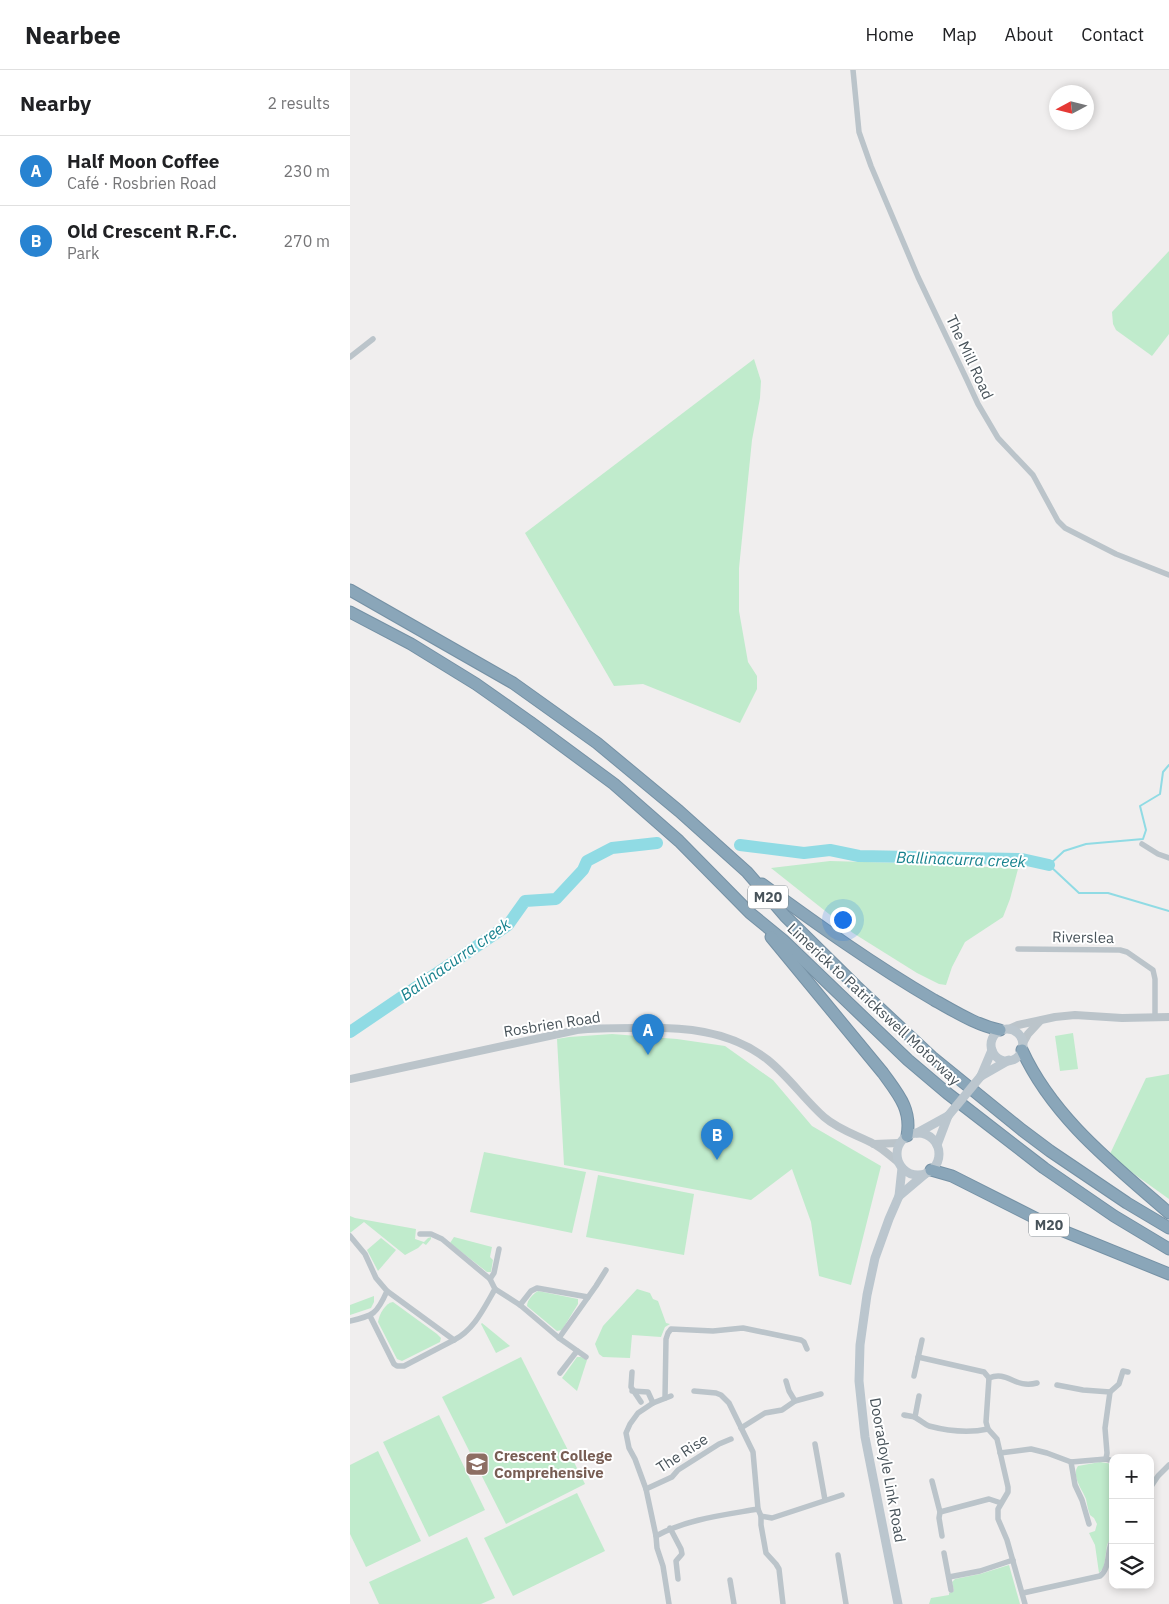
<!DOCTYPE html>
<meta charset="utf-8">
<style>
:root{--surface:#fff;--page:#f2f2f2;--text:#202124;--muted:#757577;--line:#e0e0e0;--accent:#2883d1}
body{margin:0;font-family:"IBM Plex Sans",sans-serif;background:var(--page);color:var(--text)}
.controls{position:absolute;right:15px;bottom:15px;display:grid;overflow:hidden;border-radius:10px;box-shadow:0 2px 8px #0003}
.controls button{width:45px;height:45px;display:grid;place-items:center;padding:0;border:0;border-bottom:1px solid var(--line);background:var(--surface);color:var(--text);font:25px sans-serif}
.compass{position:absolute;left:699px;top:15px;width:45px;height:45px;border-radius:50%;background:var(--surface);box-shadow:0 2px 8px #0003;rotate:263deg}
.you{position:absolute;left:492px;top:849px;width:18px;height:18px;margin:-12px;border:4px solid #fff;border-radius:50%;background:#1a73e8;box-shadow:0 0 0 8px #1a73e833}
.badge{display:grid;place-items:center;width:32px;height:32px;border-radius:50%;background:var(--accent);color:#fff;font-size:16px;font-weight:700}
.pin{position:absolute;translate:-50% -41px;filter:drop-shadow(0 1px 2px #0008)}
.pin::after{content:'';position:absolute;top:26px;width:18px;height:15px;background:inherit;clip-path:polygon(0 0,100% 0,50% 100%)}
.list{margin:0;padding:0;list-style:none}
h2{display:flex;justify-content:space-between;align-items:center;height:65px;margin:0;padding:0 20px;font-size:21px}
h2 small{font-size:16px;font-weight:400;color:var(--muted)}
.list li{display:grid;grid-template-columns:32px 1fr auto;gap:15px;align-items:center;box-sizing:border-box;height:70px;padding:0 20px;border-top:1px solid var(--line)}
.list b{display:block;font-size:19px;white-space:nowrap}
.list p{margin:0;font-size:16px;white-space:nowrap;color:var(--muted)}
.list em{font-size:16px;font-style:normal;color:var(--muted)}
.icon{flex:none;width:28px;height:28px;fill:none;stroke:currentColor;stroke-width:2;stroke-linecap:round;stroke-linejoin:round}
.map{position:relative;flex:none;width:819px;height:1534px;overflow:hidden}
header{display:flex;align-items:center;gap:30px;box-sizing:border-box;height:70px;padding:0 25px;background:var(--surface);border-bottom:1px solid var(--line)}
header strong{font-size:24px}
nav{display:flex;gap:28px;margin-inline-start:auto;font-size:18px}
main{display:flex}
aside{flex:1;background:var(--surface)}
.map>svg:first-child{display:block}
.green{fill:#c0ebcc}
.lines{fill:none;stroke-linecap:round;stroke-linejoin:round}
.stream{stroke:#90dbe4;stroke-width:2}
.river{stroke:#90dbe4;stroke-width:12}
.motorway-casing{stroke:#7591a5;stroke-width:13}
.minor{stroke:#bbc4ca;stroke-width:5.5}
.tertiary{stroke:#bbc4ca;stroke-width:8}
.secondary{stroke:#bbc6ce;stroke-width:9}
.motorway{stroke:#8aa6b9;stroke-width:11}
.secondary-bridge{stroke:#bbc6ce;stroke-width:9}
.labels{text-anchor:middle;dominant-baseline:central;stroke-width:4;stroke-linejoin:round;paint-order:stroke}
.shield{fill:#fff;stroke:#7f878c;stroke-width:1}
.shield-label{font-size:14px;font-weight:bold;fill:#48535a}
.street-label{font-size:15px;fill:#48535a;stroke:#fff}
.education-label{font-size:15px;font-weight:bold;fill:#785e54;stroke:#fff;text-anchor:start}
.water-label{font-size:16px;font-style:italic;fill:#17828e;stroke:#fff}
</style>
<header>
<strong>Nearbee</strong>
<nav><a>Home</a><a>Map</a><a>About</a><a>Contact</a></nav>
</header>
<main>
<aside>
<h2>Nearby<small>2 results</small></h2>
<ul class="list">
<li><span class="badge">A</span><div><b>Half Moon Coffee</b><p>Café · Rosbrien Road</p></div><em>230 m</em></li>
<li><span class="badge">B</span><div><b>Old Crescent R.F.C.</b><p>Park</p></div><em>270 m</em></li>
</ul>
</aside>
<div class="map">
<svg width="819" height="1534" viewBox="0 0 819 1534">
<rect width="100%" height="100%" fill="#f0eeee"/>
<g class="green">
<path d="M819,181V264L802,286L766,260L763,254L762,242Z"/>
<path d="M404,289L411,311L410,328L402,370L389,498V541L398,592L407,606V619L390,653L293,614L264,616L175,463Z"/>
<path d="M480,791L589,794L668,799L660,829L653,847L615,872L602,897L596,915L589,914L567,903L503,863L421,798Z"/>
<path d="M723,963L728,999L710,1001L705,966Z"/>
<path d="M262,964L327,969L375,976L423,1010L462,1056L531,1096L501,1215L469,1206L461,1152L442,1099L401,1130L214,1095L207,969L219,967Z"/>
<path d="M819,1004V1129L759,1086L796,1008Z"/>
<path d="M134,1082L236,1102L222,1163L120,1142Z"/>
<path d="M248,1105L344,1124L334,1185L236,1167Z"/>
<path d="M0,1146L5,1148L66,1159L65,1169L74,1172L78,1168L81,1167V1169L76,1175L73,1173L68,1178L55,1185L14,1152L0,1163Z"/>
<path d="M104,1167L142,1177L140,1187L143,1190L141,1202H137L100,1173Z"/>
<path d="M31,1168L46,1180L28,1201L17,1180Z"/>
<path d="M287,1219L300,1223L303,1229L308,1231L316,1253L320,1254L315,1257L311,1267L282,1265L280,1288L253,1287L249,1284L245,1274L253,1256Z"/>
<path d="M188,1221L228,1229V1234L212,1260L207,1261L177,1236C177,1230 183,1224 188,1221Z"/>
<path d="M24,1226V1232L21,1238L0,1245V1235Z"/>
<path d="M43,1232L87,1264L91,1268L90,1272L52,1291L47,1289L28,1252C29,1245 35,1233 43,1232Z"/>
<path d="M132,1253L160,1276L146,1283L131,1254Z"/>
<path d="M171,1287L235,1414L156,1454L92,1327Z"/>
<path d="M227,1287H231L237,1290L227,1321L212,1308Z"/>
<path d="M89,1345L135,1440L79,1467L33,1372Z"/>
<path d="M28,1381L71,1471L16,1497L0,1464V1395Z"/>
<path d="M750,1392L763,1394V1463L757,1475L754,1497L749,1503L745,1475L739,1463L745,1461L747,1454L744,1448L740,1445C738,1440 737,1434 736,1429C732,1419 721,1406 728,1396Z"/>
<path d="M227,1423L255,1481L163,1526L134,1468Z"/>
<path d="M117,1467L145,1528L131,1534H29L19,1512Z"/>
<path d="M659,1495L670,1534H579L581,1528L599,1525V1523L604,1521L602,1512L605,1509L630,1504Z"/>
</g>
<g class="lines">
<path class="stream" d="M819,695L813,702L810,724L790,736L796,760L793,769L736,774L714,781L699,795L729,823H758L819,841"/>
<g class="river">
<path d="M390,775L454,783L480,780L509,786L672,789L699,795"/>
<path d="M0,962L158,855L175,831L206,829L233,800L237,791L262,778L307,773"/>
</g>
<g class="motorway-casing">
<g id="motorway">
<path d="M0,520L163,613L247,673L329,741L397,802L435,846L506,916L582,987L672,1060L700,1081L777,1133L819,1158"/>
<path d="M0,542L61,574L126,614L180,652L264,714L329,771L400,843L433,870L558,990L597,1023L694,1098L764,1146L819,1179"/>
<path d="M412,814C468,855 524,895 584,930C606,942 626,955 650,960"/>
<path d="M421,867L533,1003C548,1024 562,1039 557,1066"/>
<path d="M672,980C703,1048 764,1095 819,1143"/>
<path d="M581,1100L602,1106L701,1156L819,1204"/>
</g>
</g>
<g class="minor">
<path d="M503,0L509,62L521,96L568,207L616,308L628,334L648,368L683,405L708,451L715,458L766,484L819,505"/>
<path d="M0,287L23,269"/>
<path d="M792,774L808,784L819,788"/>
<path d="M668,879L770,880L777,882L803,900L805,909V947"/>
<path d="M70,1164H81L92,1169L140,1209L145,1219L170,1235L209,1268L236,1287"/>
<path d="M0,1166L15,1184L26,1208L37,1221"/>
<path d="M140,1209L144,1203L149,1179"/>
<path d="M170,1235L181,1221L187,1218L238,1227"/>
<path d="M20,1246L44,1294L47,1296H54L104,1270"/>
<path d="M0,1251C23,1246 27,1244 37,1221L104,1270C124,1260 134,1238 145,1219"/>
<path d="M209,1268L246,1216L256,1200"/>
<path d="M568,1287L634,1302L639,1308"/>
<path d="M282,1302L281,1317L291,1332"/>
<path d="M210,1303L227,1281"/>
<path d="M564,1306L572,1270"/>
<path d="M639,1308L636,1352L638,1359L647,1369L658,1417V1422L648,1439V1449L657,1470L675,1534"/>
<path d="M639,1308C658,1300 664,1319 687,1313"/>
<path d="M436,1311L439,1321L445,1331"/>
<path d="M707,1315L733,1320L760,1322"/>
<path d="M282,1321L298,1322L303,1333"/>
<path d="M344,1321L366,1323L371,1325L379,1333L403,1382L408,1439"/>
<path d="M315,1328L316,1269L318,1263L321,1259L363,1261L393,1258L451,1270L454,1272L457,1279"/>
<path d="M554,1345C558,1346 563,1346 566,1348C570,1350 574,1354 579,1356C598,1361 620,1363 638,1359"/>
<path d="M565,1347L569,1326"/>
<path d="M391,1358L415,1343L432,1340L445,1331L471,1324"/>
<path d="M465,1374L475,1430"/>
<path d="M650,1383L681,1379L697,1383L721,1392L756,1389L763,1391"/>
<path d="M756,1389L757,1383L755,1358L760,1322L769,1314L773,1301L778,1302"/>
<path d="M721,1392L725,1415L732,1430L739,1454"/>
<path d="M582,1411L590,1442L589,1448L592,1466"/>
<path d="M800,1418L808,1406L819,1395"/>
<path d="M296,1419L322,1407L328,1400L369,1374L381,1369"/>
<path d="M590,1442L639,1429L651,1433"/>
<path d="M411,1446V1455L416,1483L426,1494L429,1499L433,1534"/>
<path d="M320,1458L331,1479L332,1484L326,1491L328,1509"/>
<path d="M306,1466C337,1449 374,1445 408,1439L411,1446L422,1448L492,1425"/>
<path d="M594,1483L601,1520"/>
<path d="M488,1485L496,1534"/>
<path d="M599,1507L630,1501L663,1490"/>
<path d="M380,1510L384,1534"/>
<path d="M673,1523L750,1506C761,1497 756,1481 763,1469"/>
<path d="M319,1534L313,1496L307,1478L306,1466L296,1419L285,1389L279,1378L276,1363L280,1354L288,1343L303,1333L321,1326"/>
</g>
<g class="tertiary">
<path d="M659,959L668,955L705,947L725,945L772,948L819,947"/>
<path d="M673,973L678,964L690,951"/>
<path d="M0,1009L227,960C246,958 265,958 284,958C331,957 379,959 418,990C439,1007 454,1029 474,1047C489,1060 507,1065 524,1074C533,1079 540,1086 548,1092"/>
<path d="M524,1074L549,1073"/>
</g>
<g class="secondary">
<circle cx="657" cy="975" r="16"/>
<path d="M631,1006L659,990"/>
<path d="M631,1006L642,980"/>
<path d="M567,1063L598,1046"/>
<circle cx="568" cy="1084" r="21"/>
<path d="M587,1075L598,1046"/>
<path d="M549,1126L575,1104"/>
<path d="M548,1534L515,1367L509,1311L510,1275L517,1225L525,1188L539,1149L549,1126L552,1098"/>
</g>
<use href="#motorway" class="motorway"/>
<path class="secondary-bridge" d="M598,1046L631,1006"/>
</g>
<defs>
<g id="school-square" transform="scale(1.25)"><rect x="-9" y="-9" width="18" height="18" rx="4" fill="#8d6e63" stroke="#fff"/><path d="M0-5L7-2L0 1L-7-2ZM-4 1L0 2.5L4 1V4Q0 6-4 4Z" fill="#fff"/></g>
</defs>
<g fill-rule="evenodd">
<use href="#school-square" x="127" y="1394"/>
</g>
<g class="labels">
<g class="shield">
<rect x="398" y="815.5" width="40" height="23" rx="4"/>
<rect x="679" y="1143.5" width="40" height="23" rx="4"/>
</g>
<g class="shield-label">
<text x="418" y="827">M20</text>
<text x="699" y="1155">M20</text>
</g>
<g class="street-label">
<text transform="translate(620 287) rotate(65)">The Mill Road</text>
<text transform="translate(733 867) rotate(1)">Riverslea</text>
<text transform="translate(524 934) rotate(43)">Limerick to Patrickswell Motorway</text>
<text transform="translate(202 954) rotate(-9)">Rosbrien Road</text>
<text transform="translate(332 1383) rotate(-33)">The Rise</text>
<text transform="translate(538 1400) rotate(80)">Dooradoyle Link Road</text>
</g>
<g class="education-label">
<text x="144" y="1385">Crescent College<tspan x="144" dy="17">Comprehensive</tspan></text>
</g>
<g class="water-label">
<text transform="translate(611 789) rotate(2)">Ballinacurra creek</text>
<text transform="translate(105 889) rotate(-35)">Ballinacurra creek</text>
</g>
</g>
</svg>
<div class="controls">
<button>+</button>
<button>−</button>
<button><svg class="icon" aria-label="layers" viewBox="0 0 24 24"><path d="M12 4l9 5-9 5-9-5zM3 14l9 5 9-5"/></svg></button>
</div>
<svg class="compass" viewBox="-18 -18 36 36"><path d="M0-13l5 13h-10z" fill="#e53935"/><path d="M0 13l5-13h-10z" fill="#757577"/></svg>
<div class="you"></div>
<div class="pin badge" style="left:298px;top:985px">A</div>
<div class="pin badge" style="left:367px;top:1090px">B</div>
</div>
</main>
